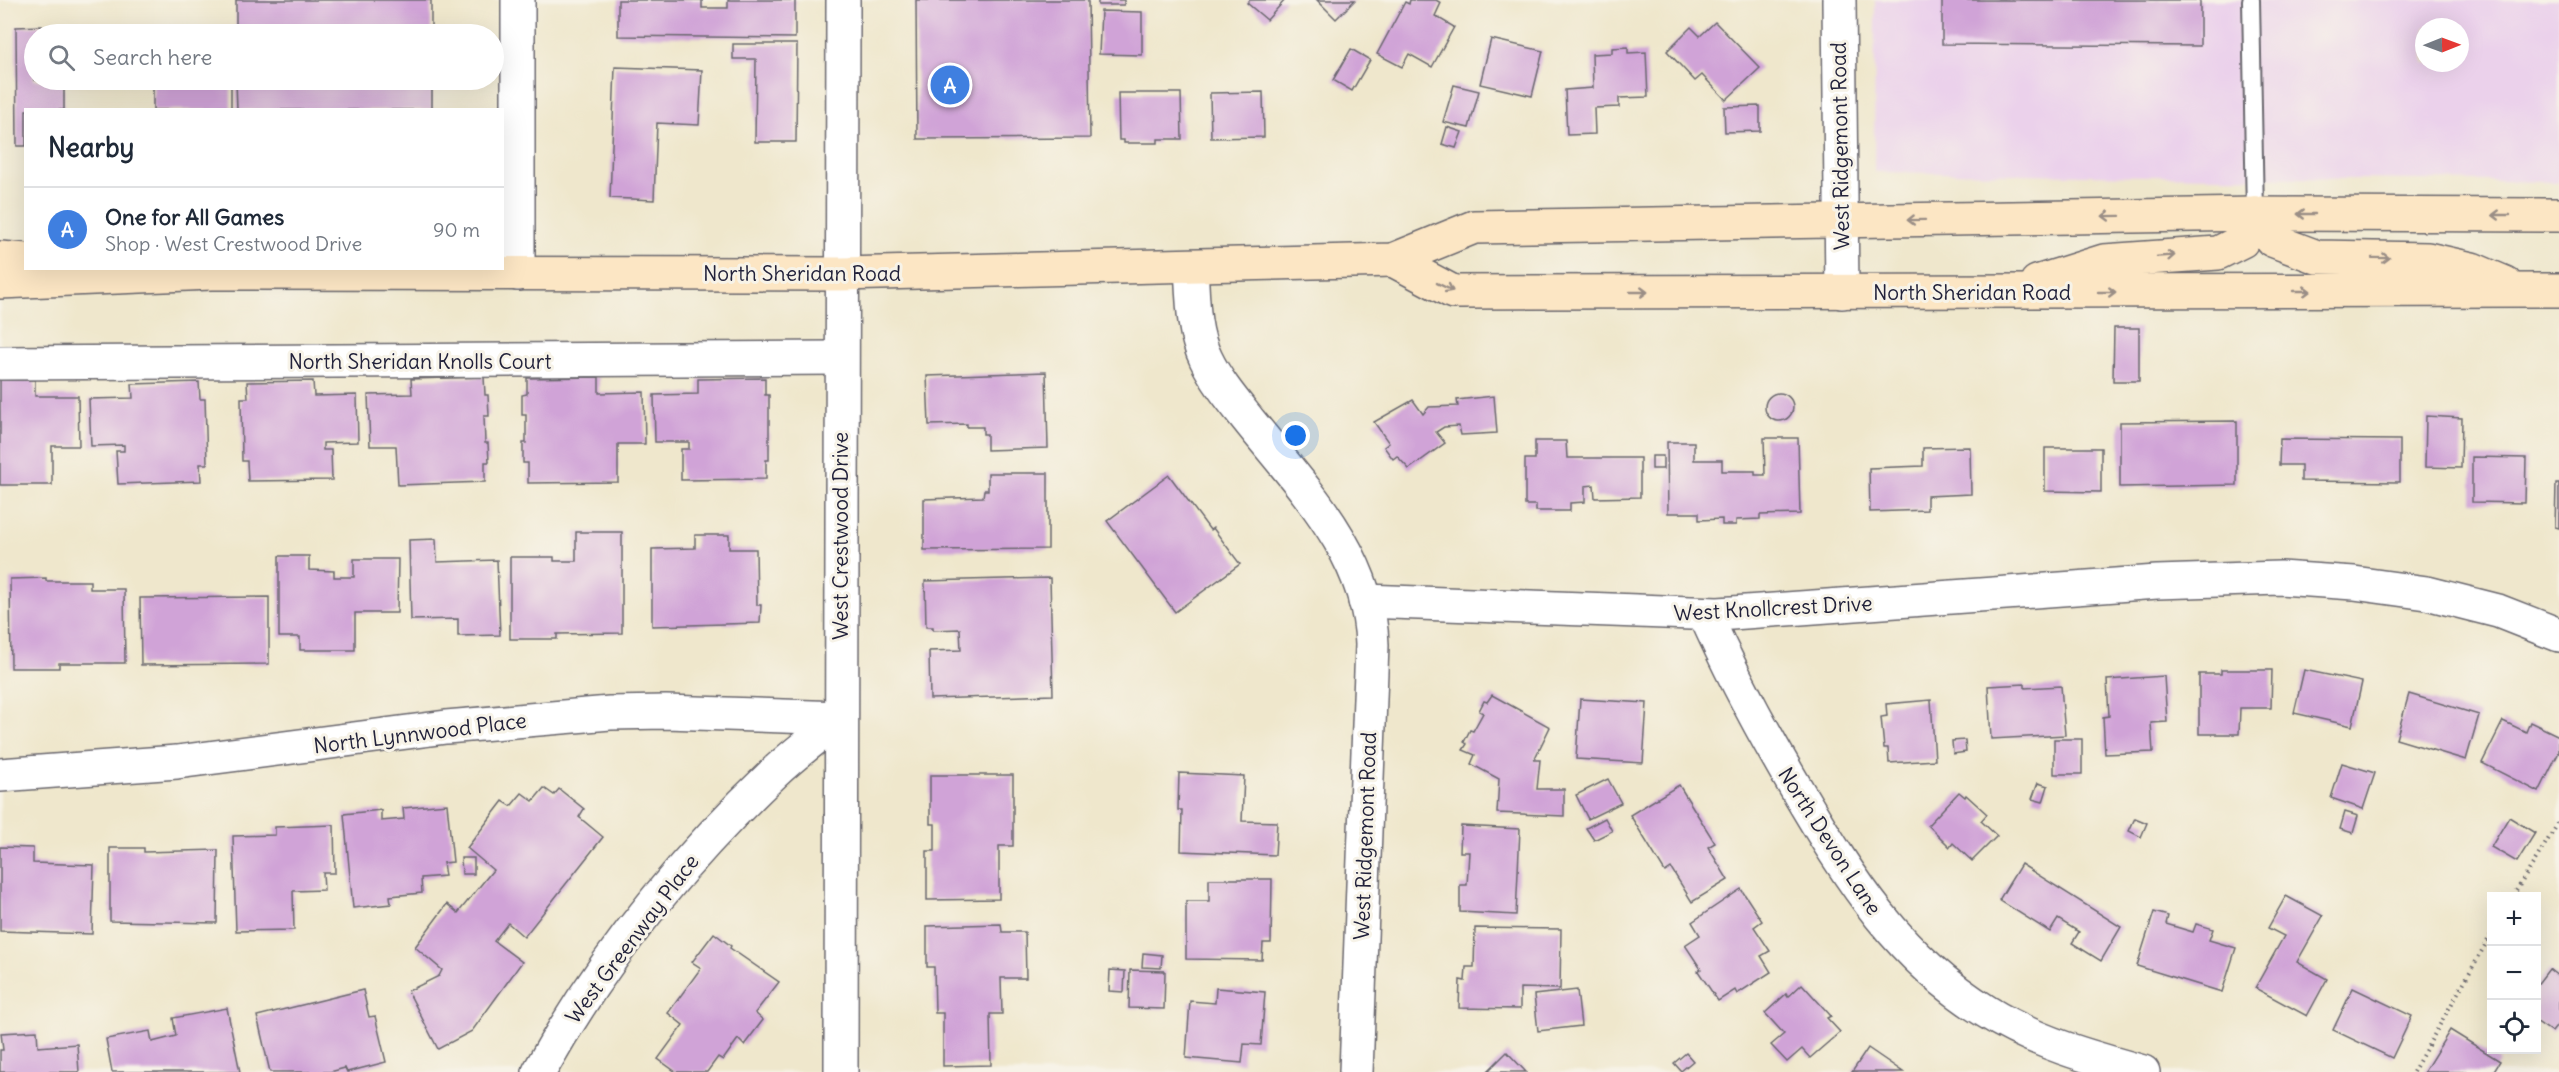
<!DOCTYPE html>
<meta charset="utf-8">
<style>
:root{--surface:#fff;--page:#f6f6f7;--text:#1f2937;--muted:#747a83;--line:#e0e1e3;--accent:#7c3aed}
body{margin:0;font-family:Delius,sans-serif;background:var(--page);color:var(--text)}
.controls{position:absolute;right:18px;bottom:18px;display:grid;overflow:hidden;border-radius:0px;box-shadow:0 6px 24px #0002}
.controls button{width:54px;height:54px;display:grid;place-items:center;padding:0;border:0;border-bottom:2px solid var(--line);background:var(--surface);color:var(--text);font:30px sans-serif}
.compass{position:absolute;left:2415px;top:18px;width:54px;height:54px;border-radius:50%;background:var(--surface);box-shadow:0 6px 24px #0002;rotate:89deg}
.you{position:absolute;left:1296px;top:436px;width:21px;height:21px;margin:-15px;border:4px solid #fff;border-radius:50%;background:#1a73e8;box-shadow:0 0 0 9px #1a73e833}
.badge{display:grid;place-items:center;width:39px;height:39px;border-radius:50%;background:var(--accent);color:#fff;font-size:20px;font-weight:700}
.pin{position:absolute;translate:-50% -50%;border:3px solid #fff;box-shadow:0 2px 6px #0006}
.list{margin:0;padding:0;list-style:none}
h2{display:flex;justify-content:space-between;align-items:center;height:78px;margin:0;padding:0 24px;font-size:26px}
h2 small{font-size:20px;font-weight:400;color:var(--muted)}
.list li{display:grid;grid-template-columns:39px 1fr auto;gap:18px;align-items:center;box-sizing:border-box;height:84px;padding:0 24px;border-top:2px solid var(--line)}
.list b{display:block;font-size:22px;white-space:nowrap}
.list p{margin:0;font-size:20px;white-space:nowrap;color:var(--muted)}
.list em{font-size:20px;font-style:normal;color:var(--muted)}
.icon{flex:none;width:33px;height:33px;fill:none;stroke:currentColor;stroke-width:2;stroke-linecap:round;stroke-linejoin:round}
.map{position:relative;flex:none;width:2559px;height:1072px;overflow:hidden}
.search{position:absolute;background:var(--surface);box-shadow:0 6px 24px #0002;left:24px;top:24px;width:480px;height:66px;display:flex;align-items:center;gap:15px;box-sizing:border-box;padding:0 21px;border-radius:33px;color:var(--muted);font-size:22px}
.panel{position:absolute;background:var(--surface);box-shadow:0 6px 24px #0002;left:24px;top:108px;width:480px;height:162px;border-radius:0px}
.map>svg:first-child{display:block}
.built{fill:#ebd1eb;fill-rule:evenodd}
.building{fill:#d0a3d7}
.lines{fill:none;stroke-linecap:round;stroke-linejoin:round}
.lane-casing{stroke:#6a676e;stroke-width:20}
.street-casing{stroke:#6a676e;stroke-width:36}
.secondary-casing{stroke:#6a676e;stroke-width:36}
.path{stroke:#6a676e;stroke-width:4;stroke-dasharray:1.5 4.5;stroke-linecap:butt}
.lane{stroke:#fff;stroke-width:16}
.street{stroke:#fff;stroke-width:33}
.secondary{stroke:#fce6c4;stroke-width:33}
.oneway{stroke:#9a8e86}
.labels{text-anchor:middle;dominant-baseline:central;stroke-width:6;stroke-linejoin:round;paint-order:stroke}
.street-label{font-size:21px;fill:#22223b;stroke:#f7f3e8}
</style>
<div class="map">
<svg width="2559" height="1072" viewBox="0 0 2559 1072">
<rect width="100%" height="100%" fill="#f7f3e8"/>
<filter id="ink" filterUnits="userSpaceOnUse"><feTurbulence type="fractalNoise" baseFrequency=".0167" numOctaves="2"/><feDisplacementMap in="SourceGraphic" scale="12" xChannelSelector="R" yChannelSelector="G"/><feConvolveMatrix kernelMatrix="1 2 1 2 8 2 1 2 1" color-interpolation-filters="sRGB"/></filter>
<filter id="wash" filterUnits="userSpaceOnUse"><feTurbulence type="fractalNoise" baseFrequency=".008" numOctaves="4" result="noise"/><feDisplacementMap in="SourceGraphic" scale="24" xChannelSelector="R" yChannelSelector="G"/><feGaussianBlur stdDeviation="1.35" result="paint"/><feColorMatrix in="noise" values="0 0 0 0 0 0 0 0 0 0 0 0 0 0 0 0 0 1.4 0 .05"/><feComposite in="paint" operator="in"/></filter>
<g filter="url(#wash)">
<rect width="100%" height="100%" fill="#efe7cc"/>
<path class="built" d="M1875,0H2559V182L1874,172ZM2424,27H2460V63H2424Z"/>
<g id="blocks">
<g class="building">
<rect x="236" y="0" width="195" height="34"/>
<path d="M618,0H702V8H728V0H795V38L618,36Z"/>
<path d="M916,0H1088L1090,138L917,139Z"/>
<rect x="1098" y="0" width="26" height="5"/>
<path d="M1250,0H1285L1267,20L1247,3Z"/>
<path d="M1317,0H1355L1336,19Z"/>
<path d="M1410,0H1436L1441,3L1435,16L1454,27L1432,67L1409,54L1402,67L1377,54L1405,2L1409,4Z"/>
<path d="M1942,0H2200V46L1942,44Z"/>
<path d="M1101,11L1142,12V55L1099,54Z"/>
<path d="M1715,22L1760,68L1726,100L1702,75L1695,81L1667,51L1691,27L1700,36Z"/>
<path d="M42,26V34H34V80H64V110H26V146H17L16,27Z"/>
<path d="M1491,39L1543,51L1532,96L1480,84Z"/>
<path d="M733,44H797L796,142H755L756,59H733Z"/>
<path d="M1628,47V53L1646,52L1648,97L1619,98V107L1594,108L1595,134L1567,135L1565,90L1593,88L1592,54L1612,53V48Z"/>
<path d="M1351,49L1370,60L1352,91L1333,80Z"/>
<path d="M615,67L702,70L699,125L657,123L654,200L610,198Z"/>
<rect x="153" y="80" width="78" height="30"/>
<path d="M236,80H432V110H237Z"/>
<path d="M1454,85L1479,91L1469,128L1443,122Z"/>
<path d="M1263,92L1264,137L1211,138L1210,93Z"/>
<path d="M1118,93H1181L1182,139H1158V143H1124V140H1119Z"/>
<path d="M1760,106V131L1725,132L1724,107Z"/>
<path d="M1447,127L1462,132L1456,148L1442,144Z"/>
<path d="M2114,328H2139V381H2113Z"/>
<path d="M1046,372L1048,448L987,450V434H983V427H967V424L929,425L927,376Z"/>
<path d="M484,377L485,395H488L489,416H484L485,443H488L489,462H485V482L398,485L396,446H370L368,395L412,394L411,379Z"/>
<path d="M599,377V393L644,392L645,444H618V482L528,483V463H523V443H526V415H522V395L527,394V378Z"/>
<path d="M765,378V395H769V460H766V479L681,480V449H689V442H655L654,395L698,394V379Z"/>
<path d="M0,380H35V396H78L79,446H52V485H0Z"/>
<path d="M313,381L314,396L357,395L358,442L323,443V450H331L332,480L248,481L247,461H242L241,398H248L247,382Z"/>
<path d="M199,382L200,399H205L207,464H200L201,481L118,484L116,451H124V445L91,446L89,399L133,398L132,384Z"/>
<circle cx="1779" cy="407" r="14"/>
<path d="M1494,396L1497,433L1461,435L1459,426L1444,427L1436,432L1445,443L1409,469L1397,456L1393,459L1384,447L1389,443L1374,422L1413,400L1423,414L1429,407L1458,406L1457,400Z"/>
<path d="M2426,416L2462,418L2461,468L2425,467Z"/>
<path d="M2237,421V485L2120,487V422Z"/>
<path d="M1764,438H1798L1800,514L1760,515V519L1736,520V525H1722V519L1699,520V513H1668L1667,442H1694V460H1722V471H1755V475H1765Z"/>
<path d="M2280,439L2400,440V482L2301,481V465H2279Z"/>
<path d="M1535,441H1566L1567,458H1640V497L1595,498L1594,485L1585,486V502L1570,503V511H1536V505H1525V459H1535Z"/>
<path d="M1970,447L1971,494L1927,496V510L1870,512L1869,468L1923,466V448Z"/>
<path d="M2045,448H2101V492L2045,491Z"/>
<rect x="1652" y="456" width="11" height="13"/>
<path d="M2472,457L2526,458L2525,503L2472,502Z"/>
<path d="M988,473H1048V549L924,550V499L983,497L984,490H988Z"/>
<path d="M1169,475L1210,530L1213,528L1240,564L1175,612L1107,521Z"/>
<path d="M2556,484H2559V528L2555,527Z"/>
<path d="M576,532H622V633L557,634V639H510V557H554V561H576Z"/>
<path d="M695,535H729V549H756L757,605H761L760,623L652,626V549L695,548Z"/>
<path d="M436,539L437,562L497,560L500,635L458,636V619L411,620L409,540Z"/>
<path d="M279,556H309V570L334,571V577H354V559H398L397,613H355V650H300V637H279Z"/>
<path d="M46,578V581H90V589H124L125,663H59V668H11L10,579Z"/>
<path d="M1050,578L1053,695L930,699L929,651L961,650L960,629L933,630V627H926L925,581Z"/>
<path d="M269,597V664L141,665L140,598Z"/>
<path d="M2221,670H2272L2271,708H2240L2239,734H2199V674H2221Z"/>
<path d="M2304,670L2362,682L2352,726L2294,713Z"/>
<path d="M2164,676L2167,722L2151,723L2153,752L2105,754L2103,717L2109,716L2107,680Z"/>
<path d="M2025,684V688L2061,686L2065,735L1991,739L1988,686Z"/>
<path d="M2409,694L2479,715L2466,760L2396,739Z"/>
<path d="M1492,695L1550,727L1534,760H1540L1537,789H1564V816L1497,813L1499,779L1471,764L1475,755L1463,750L1467,744L1464,742L1470,730L1473,731L1483,713L1479,711L1484,701L1487,702Z"/>
<path d="M1580,699L1647,703L1643,763L1576,759Z"/>
<path d="M1931,700L1935,760L1889,763L1888,748H1884L1881,717L1887,716L1886,704Z"/>
<path d="M2503,721L2526,732L2530,722L2559,736V752L2539,792L2482,763Z"/>
<rect x="2054" y="739" width="28" height="35"/>
<path d="M1965,740L1966,752L1953,754L1952,741Z"/>
<path d="M2342,763L2375,773L2363,809L2331,798Z"/>
<path d="M1179,773L1244,776L1242,821L1277,822L1275,855L1181,851L1182,810H1178Z"/>
<path d="M930,775H1013V846H999V899L927,900V851H935V824H930Z"/>
<path d="M1608,779L1621,803L1588,819L1576,795Z"/>
<path d="M2038,783L2048,786L2043,802L2032,799Z"/>
<path d="M1679,785L1715,843L1708,847L1728,880L1692,902L1671,868L1665,872L1630,815Z"/>
<path d="M544,788L554,795L559,789L584,809L579,817L603,837L524,937L508,923L494,941L522,962L472,1031L438,1049L408,991L439,976L442,970L415,947L447,904L458,913L493,870L467,848L503,801L511,806L522,793L533,801Z"/>
<path d="M1959,792L1965,797L1966,795L1987,814L1981,821L1997,836L1972,861L1953,843L1950,847L1928,825Z"/>
<path d="M447,804L453,862L443,863L445,876L421,878L422,893L390,896L391,904L353,908L344,814L381,810V821L404,819L403,808Z"/>
<path d="M2345,812L2358,816L2353,833L2340,829Z"/>
<path d="M2509,817L2535,833L2517,862L2491,847Z"/>
<path d="M1605,818L1612,831L1594,840L1586,828Z"/>
<path d="M2135,818L2147,823L2141,837L2129,831Z"/>
<path d="M334,825L335,873H323L324,890L293,891L294,930L236,931L233,836L275,835V827Z"/>
<path d="M1461,826L1520,829L1516,915L1460,912V885H1467L1469,852H1460Z"/>
<path d="M0,847L33,848V863L94,865L92,934L0,931Z"/>
<path d="M110,848H144V852L218,850L217,923L110,921Z"/>
<path d="M461,858H474V874H462Z"/>
<path d="M2021,864L2121,927L2101,961L2072,943L2079,932L2058,919L2050,932L1999,900Z"/>
<path d="M1209,879H1272L1271,943H1263L1262,960L1186,959V901H1209Z"/>
<path d="M1741,889L1762,921L1754,927L1770,951L1761,956L1771,972L1737,994L1735,990L1718,1001L1698,971L1701,969L1685,945L1700,935L1692,922Z"/>
<path d="M2286,896L2323,916L2297,962L2327,979L2307,1016L2255,988L2284,936L2268,928Z"/>
<path d="M2154,912L2168,916L2166,924L2193,932L2196,924L2213,929L2209,940L2236,948L2222,992L2137,966Z"/>
<path d="M1001,924L1002,932H1025L1026,978H1001L1002,1014H990L991,1065L943,1066V1013H935L934,967H927V926Z"/>
<path d="M1475,928L1561,929L1560,989L1520,988V1009L1459,1008L1460,980L1465,981L1466,967H1474Z"/>
<path d="M714,933L731,946L730,948L779,982L755,1013L763,1020L744,1045L738,1039L723,1060L718,1057L707,1072H676L658,1059L683,1025L668,1013L701,968L692,962Z"/>
<path d="M1143,953L1162,955L1161,968L1142,967Z"/>
<path d="M2549,969L2559,977V1023L2552,1032L2536,1021V986Z"/>
<path d="M1110,970L1125,971L1124,992L1109,991Z"/>
<path d="M1130,970L1165,971L1164,1009L1129,1008Z"/>
<path d="M1802,984L1831,1016L1827,1018L1840,1032L1810,1058L1802,1049L1787,1062L1771,1045L1784,1034L1765,1013L1786,994L1788,997Z"/>
<path d="M1216,988L1265,992L1261,1045L1244,1044L1242,1063L1186,1058L1190,1001L1215,1003Z"/>
<path d="M2353,988L2412,1016L2392,1058L2333,1030Z"/>
<path d="M363,990L369,1017L375,1016L386,1062L347,1072L345,1068L330,1072H270L257,1016Z"/>
<path d="M1577,990L1581,1026L1538,1031L1534,995Z"/>
<path d="M227,1008L240,1072H112L106,1039L150,1031L152,1042L176,1036L173,1018Z"/>
<path d="M2450,1030L2500,1061L2493,1072H2424Z"/>
<path d="M37,1031L38,1047L77,1044L79,1072H0V1050H3L1,1033Z"/>
<path d="M1868,1048L1903,1072H1852Z"/>
<path d="M1507,1052L1526,1072H1487Z"/>
<path d="M1686,1053L1693,1061L1681,1071L1674,1063Z"/>
</g>
</g>
</g>
<g filter="url(#ink)">
<use href="#blocks" fill-opacity="0" stroke="#6a676e" stroke-width="1.5"/>
<g class="lines">
<g class="lane-casing">
<path id="lane" d="M2251,0L2255,214"/>
</g>
<g class="street-casing">
<g id="street">
<path d="M1839,0L1842,292"/>
<path d="M1191,266C1193,297 1192,331 1206,359C1217,382 1235,403 1250,422C1303,488 1370,556 1372,645L1356,1072"/>
<path d="M518,274V0"/>
<path d="M0,363L841,358"/>
<path d="M1365,601L1718,614L2157,582L2280,578L2354,583L2427,593L2498,611L2559,635"/>
<path d="M1705,614C1733,677 1765,736 1800,795C1851,881 1899,958 1987,1012C2035,1042 2089,1057 2143,1072"/>
<path d="M0,775L177,762L446,727L610,713L666,712L841,718"/>
<path d="M539,1072C601,961 682,860 774,773C795,753 818,736 841,718"/>
<path d="M841,1072L843,0"/>
</g>
</g>
<g class="secondary-casing">
<g id="secondary">
<path d="M2255,214L2272,240L2317,257L2428,259L2472,269L2505,283"/>
<path d="M0,258L26,260"/>
<path d="M1393,260L1453,292L2559,290"/>
<path d="M0,282L211,273L842,274L1393,260L1474,227L2255,214L2559,215"/>
<path d="M2037,282L2104,261L2218,253L2242,241L2255,214"/>
</g>
</g>
<g class="path">
<path d="M2513,896L2559,822"/>
<path d="M2413,1072L2492,933"/>
</g>
<use href="#lane" class="lane"/>
<use href="#street" class="street"/>
<use href="#secondary" class="secondary"/>
</g>
<defs><path id="oneway-shaft" d="M-6 0H5M1.5-3L5.5 0L1.5 3" fill="none" stroke-width="1.6" stroke-linecap="round" stroke-linejoin="round" transform="scale(1.5)"/></defs>
<g class="oneway">
<use href="#oneway-shaft" transform="translate(2306 214) rotate(-180)"/>
<use href="#oneway-shaft" transform="translate(2501 215) rotate(-180)"/>
<use href="#oneway-shaft" transform="translate(2111 216) rotate(179)"/>
<use href="#oneway-shaft" transform="translate(1916 220) rotate(179)"/>
<use href="#oneway-shaft" transform="translate(2166 256) rotate(-4)"/>
<use href="#oneway-shaft" transform="translate(2381 258) rotate(1)"/>
<use href="#oneway-shaft" transform="translate(1445 287) rotate(26)"/>
<use href="#oneway-shaft" transform="translate(2302 291)"/>
<use href="#oneway-shaft" transform="translate(1639 292)"/>
<use href="#oneway-shaft" transform="translate(2107 292)"/>
</g>
</g>
<g class="labels">
<g class="street-label">
<text transform="translate(1840 146) rotate(-91)">West Ridgemont Road</text>
<text x="802" y="273">North Sheridan Road</text>
<text x="1972" y="292">North Sheridan Road</text>
<text x="420" y="361">North Sheridan Knolls Court</text>
<text transform="translate(840 536) rotate(-90)">West Crestwood Drive</text>
<text transform="translate(1773 608) rotate(-3)">West Knollcrest Drive</text>
<text transform="translate(420 733) rotate(-7)">North Lynnwood Place</text>
<text transform="translate(1365 836) rotate(-88)">West Ridgemont Road</text>
<text transform="translate(1830 841) rotate(57)">North Devon Lane</text>
<text transform="translate(632 939) rotate(-53)">West Greenway Place</text>
</g>
</g>
</svg>
<div class="controls">
<button>+</button>
<button>−</button>
<button><svg class="icon" aria-label="locate" viewBox="0 0 24 24"><circle cx="12" cy="12" r="6"/><path d="M12 2v4M12 18v4M2 12h4M18 12h4"/></svg></button>
</div>
<svg class="compass" viewBox="-18 -18 36 36"><path d="M0-13l5 13h-10z" fill="#e53935"/><path d="M0 13l5-13h-10z" fill="#747a83"/></svg>
<div class="you"></div>
<div class="pin badge" style="left:950px;top:85px;background:#3f7fe0">A</div>
<div class="search"><svg class="icon" aria-label="search" viewBox="0 0 24 24"><circle cx="10" cy="10" r="6"/><path d="M15 15l6 6"/></svg>Search here</div>
<section class="panel">
<h2>Nearby<small></small></h2>
<ul class="list">
<li><span class="badge" style="background:#3f7fe0">A</span><div><b>One for All Games</b><p>Shop · West Crestwood Drive</p></div><em>90 m</em></li>
</ul>
</section>
</div>
